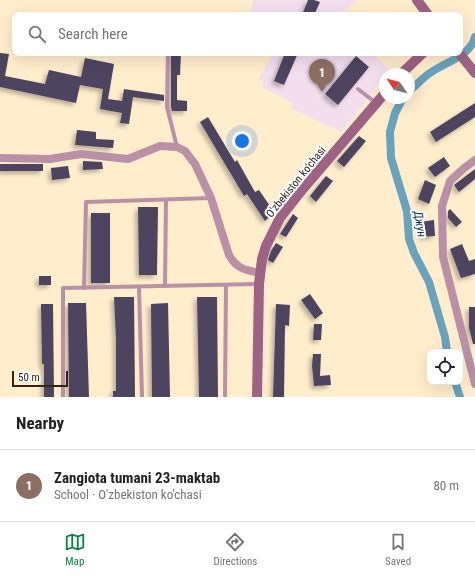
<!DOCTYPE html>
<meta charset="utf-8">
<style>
:root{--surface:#fff;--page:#f6f6f6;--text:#222;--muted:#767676;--line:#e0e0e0;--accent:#0b8043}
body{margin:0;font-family:"Roboto Condensed",sans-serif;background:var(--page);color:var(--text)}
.controls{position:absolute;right:12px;bottom:12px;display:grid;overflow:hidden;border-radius:8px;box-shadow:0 4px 16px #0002}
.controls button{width:36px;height:36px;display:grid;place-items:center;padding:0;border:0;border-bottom:1px solid var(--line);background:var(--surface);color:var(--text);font:20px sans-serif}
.compass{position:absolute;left:379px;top:68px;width:36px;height:36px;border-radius:50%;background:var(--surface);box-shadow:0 4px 16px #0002;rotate:305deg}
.scale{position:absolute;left:12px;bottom:10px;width:56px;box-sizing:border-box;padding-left:4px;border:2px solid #2c2619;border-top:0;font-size:11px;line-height:14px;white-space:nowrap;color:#2c2619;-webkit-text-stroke:3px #fcfcfc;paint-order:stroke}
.you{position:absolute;left:242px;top:141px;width:14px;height:14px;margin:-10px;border:3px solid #fff;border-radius:50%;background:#1a73e8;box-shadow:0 0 0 6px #1a73e833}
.badge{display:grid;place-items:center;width:26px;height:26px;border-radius:50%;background:var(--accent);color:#fff;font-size:13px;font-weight:700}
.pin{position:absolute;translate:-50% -33px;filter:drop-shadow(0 1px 2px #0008)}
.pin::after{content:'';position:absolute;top:21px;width:14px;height:12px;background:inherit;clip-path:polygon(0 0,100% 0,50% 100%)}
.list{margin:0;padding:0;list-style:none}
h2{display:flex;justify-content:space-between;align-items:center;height:52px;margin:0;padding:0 16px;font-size:17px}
h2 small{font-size:13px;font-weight:400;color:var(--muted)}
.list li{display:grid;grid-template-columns:26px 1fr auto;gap:12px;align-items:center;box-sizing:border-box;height:72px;padding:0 16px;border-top:1px solid var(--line)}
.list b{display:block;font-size:15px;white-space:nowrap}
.list p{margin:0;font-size:13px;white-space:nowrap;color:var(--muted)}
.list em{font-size:13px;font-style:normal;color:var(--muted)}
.icon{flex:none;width:22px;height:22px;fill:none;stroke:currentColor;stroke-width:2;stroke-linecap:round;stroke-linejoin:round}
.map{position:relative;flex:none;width:475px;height:397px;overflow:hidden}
.search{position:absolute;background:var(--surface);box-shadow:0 4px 16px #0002;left:12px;right:12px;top:12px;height:44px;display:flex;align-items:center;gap:10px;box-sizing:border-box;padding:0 14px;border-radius:8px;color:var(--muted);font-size:15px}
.sheet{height:124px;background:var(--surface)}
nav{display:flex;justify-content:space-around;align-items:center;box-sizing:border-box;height:56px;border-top:1px solid var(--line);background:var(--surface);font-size:11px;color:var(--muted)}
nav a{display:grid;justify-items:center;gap:2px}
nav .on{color:var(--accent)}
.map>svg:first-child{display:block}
.education{fill:#f3deed}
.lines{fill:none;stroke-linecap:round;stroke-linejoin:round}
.canal{stroke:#68a2bd;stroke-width:8}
.building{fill:#4d4561;filter:url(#shadow)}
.service{stroke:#ba90a7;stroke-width:4}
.minor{stroke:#ba90a7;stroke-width:8}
.secondary{stroke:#9d6284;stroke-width:10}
.labels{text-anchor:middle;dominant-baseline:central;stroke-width:4;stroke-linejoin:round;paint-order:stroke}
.street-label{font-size:11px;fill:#2c2619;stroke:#fcfcfc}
.water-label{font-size:12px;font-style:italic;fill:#0a3d51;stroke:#fcfcfc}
</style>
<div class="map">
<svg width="475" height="397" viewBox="0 0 475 397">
<defs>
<filter id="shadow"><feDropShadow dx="-3" dy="3" stdDeviation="2" flood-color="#0004"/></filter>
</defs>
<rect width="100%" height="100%" fill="#ffedcc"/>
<g class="education">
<path d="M254,0H356L340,15H250Z"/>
<path d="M273,53H372L390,70L385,74V76L341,132L291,108L293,103L262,87L264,82L259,79Z"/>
</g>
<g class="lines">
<g class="canal">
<path d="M409,91C417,85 424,76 433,71C448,61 470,56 475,37"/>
<path d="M403,98L395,113L390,132L391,158L407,211L409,239L414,253L429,282L445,337L447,352"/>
<path d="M455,382L460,397"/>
</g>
</g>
<g class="building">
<path d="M308,0H314L320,2L314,15H302Z"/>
<path d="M0,53L9,54L5,76L45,84L49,70L81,77L85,58L114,64L108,99L122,101L124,89L164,95V101L133,97L129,124L120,123L122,113L100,109L103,89L80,85L76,103L0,87Z"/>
<path d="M171,53H181L180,75H177V100L187,101V111H172L171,107Z"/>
<path d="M285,53H298L284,85L274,81Z"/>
<path d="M356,56L369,67L338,105L325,94Z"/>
<path d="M475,103V117L436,142L430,132Z"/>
<path d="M208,117L235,162L237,160L255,192L259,190L274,212L265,221L247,194L244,196L200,122Z"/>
<path d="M77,130L96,132V139L114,140L113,148L75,145Z"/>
<path d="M359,136L366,141L344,167L337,161Z"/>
<path d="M444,157L450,166L435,177L428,168Z"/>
<path d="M83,161L102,162L103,169L83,170Z"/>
<rect x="0" y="164" width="43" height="7"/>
<path d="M68,166L70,178L52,180L51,168Z"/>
<path d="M475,169V179L459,192L454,185Z"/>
<path d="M326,176L333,181L316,202L310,196Z"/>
<path d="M425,180L436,185L429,204L418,199Z"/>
<path d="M138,207H158L157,275H139Z"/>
<path d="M450,209L462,222L456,227L448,218V211Z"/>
<rect x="91" y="213" width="19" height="70"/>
<path d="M293,214L298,218L286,237L280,234Z"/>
<path d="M434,220L435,236L422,237L420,222Z"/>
<path d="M276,243L283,247L273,263L268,260L271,251Z"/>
<path d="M462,244L469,261L475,259V274L461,278L450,249Z"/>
<rect x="39" y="276" width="12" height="9"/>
<path d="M310,294L323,313L315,319L301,300Z"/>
<path d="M114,297H134L135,397H113V391H116V339Z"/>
<path d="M197,297H217L218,397H199Z"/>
<path d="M68,303H86L89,397H69Z"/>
<path d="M168,303L170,397H152L151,304Z"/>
<path d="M41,304H53L54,397H44V364H42Z"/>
<path d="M276,304L290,305L289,326L285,325L284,397H273Z"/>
<path d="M469,307H475V344H473L469,328Z"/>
<path d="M314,324H322L321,340H313Z"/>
<path d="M313,354H321L320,376L330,375L331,385L314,386L312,366Z"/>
</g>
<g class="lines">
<g class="service">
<path d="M168,53L167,107L177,147"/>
<path d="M358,89L376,103"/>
<path d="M165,286L166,200"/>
<path d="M139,287L142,397"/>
<path d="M84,288L86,202L211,198"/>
<path d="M63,397V288L258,284"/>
<path d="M225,397L226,285"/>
</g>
<g class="minor">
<path d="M0,158L50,159L81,154L128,159L160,146L177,147L185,151L195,164L211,198L229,255C237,269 245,270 260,273"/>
<path d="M475,160L463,169L450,181L442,206L443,257L475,384"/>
</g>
<g class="secondary">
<path d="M417,0L428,15"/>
<path d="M459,53L475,73"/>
<path d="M401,74L423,53"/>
<path d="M257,397L259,284L262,259L266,246L280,218L302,190L385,93"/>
</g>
</g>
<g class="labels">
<g class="street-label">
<text transform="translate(296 182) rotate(-51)">O'zbekiston ko'chasi</text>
</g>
<g class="water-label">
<text transform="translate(420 224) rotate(81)">Джун</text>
</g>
</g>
</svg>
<div class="controls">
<button><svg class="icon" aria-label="locate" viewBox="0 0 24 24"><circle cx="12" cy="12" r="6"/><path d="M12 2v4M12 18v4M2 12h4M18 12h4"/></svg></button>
</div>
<svg class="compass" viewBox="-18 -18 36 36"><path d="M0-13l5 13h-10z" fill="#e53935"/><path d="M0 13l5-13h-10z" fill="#767676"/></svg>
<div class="scale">50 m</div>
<div class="you"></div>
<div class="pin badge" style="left:322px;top:92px;background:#8d6e63">1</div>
<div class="search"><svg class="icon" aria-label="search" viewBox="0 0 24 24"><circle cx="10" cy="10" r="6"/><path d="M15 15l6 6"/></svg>Search here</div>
</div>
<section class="sheet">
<h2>Nearby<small></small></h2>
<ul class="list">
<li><span class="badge" style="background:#8d6e63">1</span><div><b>Zangiota tumani 23-maktab</b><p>School · O'zbekiston ko'chasi</p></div><em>80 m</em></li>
</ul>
</section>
<nav>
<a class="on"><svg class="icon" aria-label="map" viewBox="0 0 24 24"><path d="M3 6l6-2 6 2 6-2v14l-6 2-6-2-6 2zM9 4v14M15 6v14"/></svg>Map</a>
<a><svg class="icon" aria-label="directions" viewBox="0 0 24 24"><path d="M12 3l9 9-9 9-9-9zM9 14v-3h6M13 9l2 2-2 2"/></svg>Directions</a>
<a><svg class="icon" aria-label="saved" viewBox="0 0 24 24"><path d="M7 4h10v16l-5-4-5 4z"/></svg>Saved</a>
</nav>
